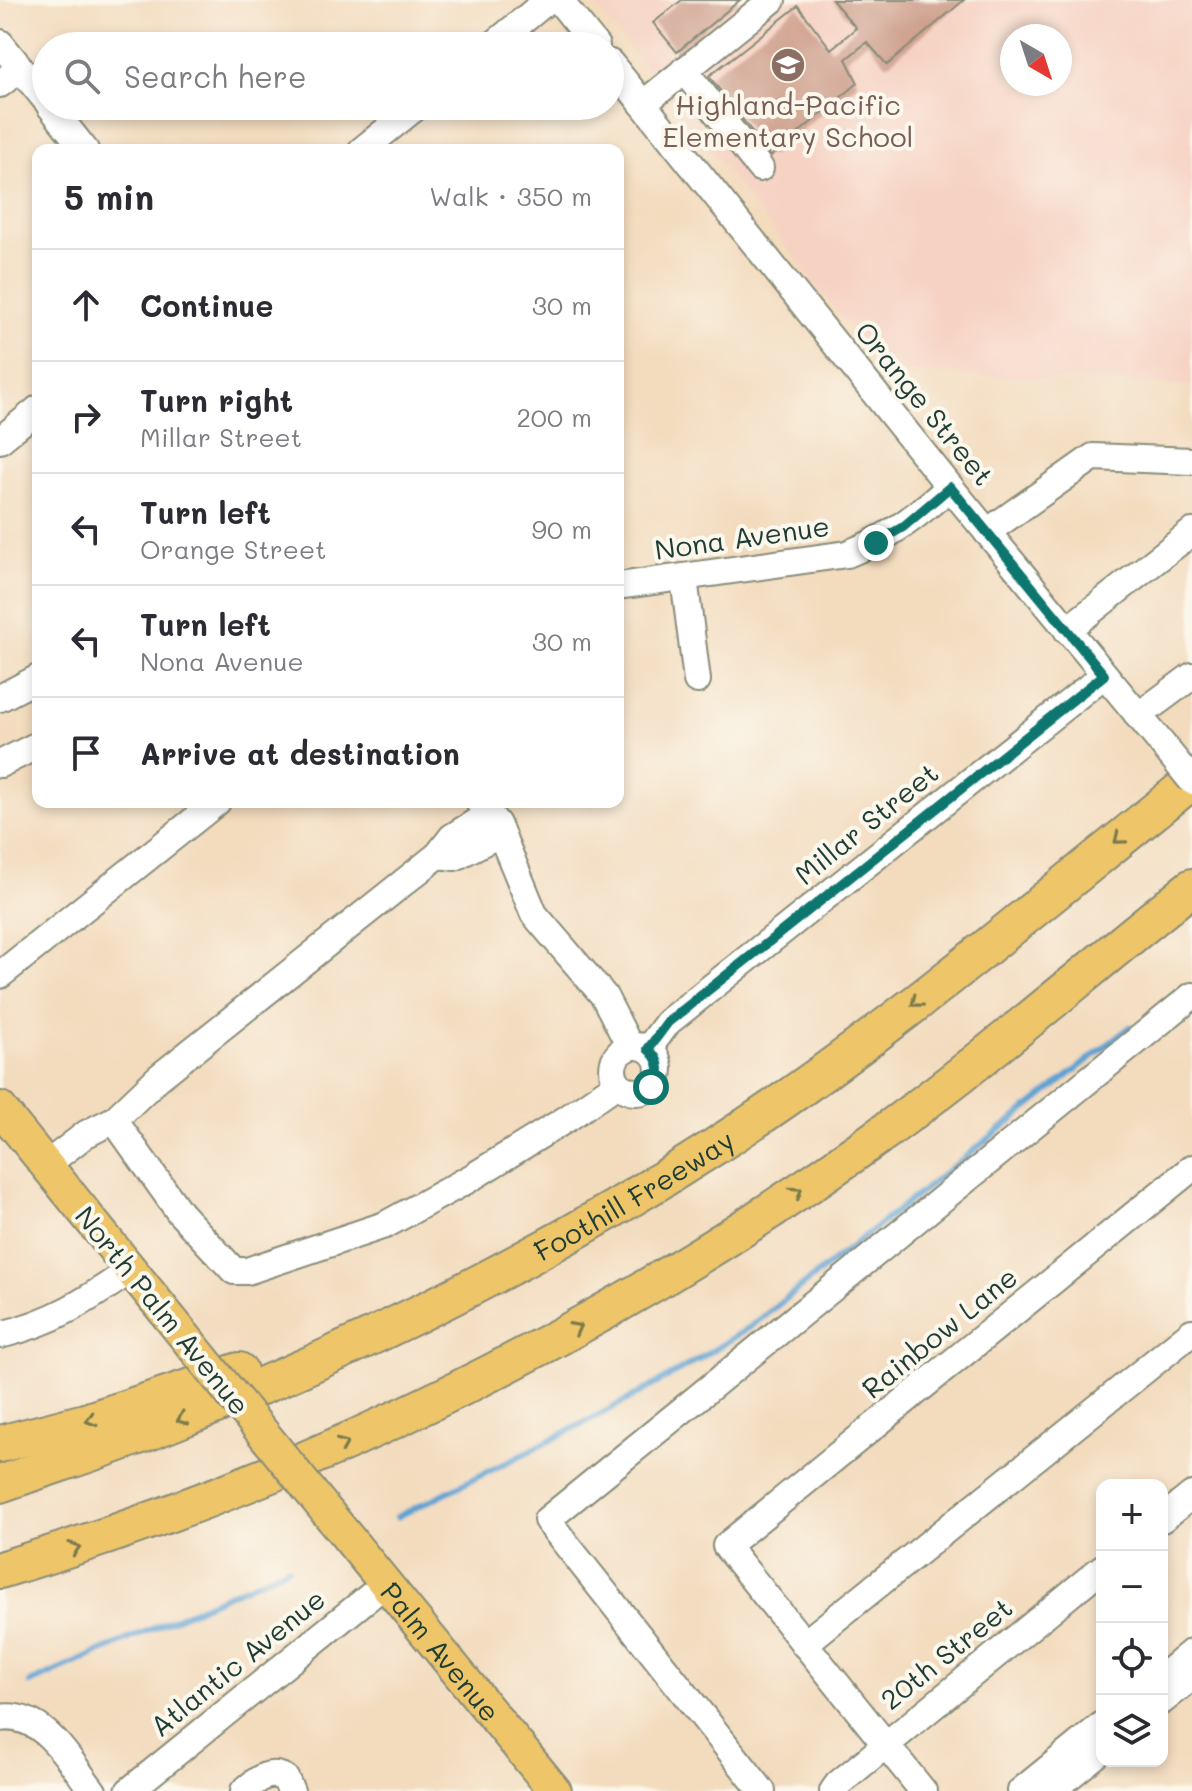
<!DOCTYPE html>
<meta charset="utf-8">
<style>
:root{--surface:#fff;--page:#f7f7f7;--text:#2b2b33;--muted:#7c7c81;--line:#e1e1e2}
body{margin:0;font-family:Mali,sans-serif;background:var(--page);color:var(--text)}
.controls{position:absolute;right:24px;bottom:24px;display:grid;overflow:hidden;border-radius:16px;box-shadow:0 4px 12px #0003}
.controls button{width:72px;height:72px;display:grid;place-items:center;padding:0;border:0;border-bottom:2px solid var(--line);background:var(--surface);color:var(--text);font:40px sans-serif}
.compass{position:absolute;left:1000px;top:24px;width:72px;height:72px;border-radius:50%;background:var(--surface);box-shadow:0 4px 12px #0003;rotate:141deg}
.stop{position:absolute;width:24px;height:24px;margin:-18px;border:6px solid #0f766e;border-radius:50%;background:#fff}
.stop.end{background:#0f766e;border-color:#fff;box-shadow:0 2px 8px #0008}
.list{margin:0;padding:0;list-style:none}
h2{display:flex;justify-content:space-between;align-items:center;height:104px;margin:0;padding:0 32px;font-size:34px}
h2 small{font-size:26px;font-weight:400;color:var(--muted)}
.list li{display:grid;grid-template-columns:52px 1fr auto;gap:24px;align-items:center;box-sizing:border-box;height:112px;padding:0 32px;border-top:2px solid var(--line)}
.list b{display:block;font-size:30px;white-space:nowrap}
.list p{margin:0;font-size:26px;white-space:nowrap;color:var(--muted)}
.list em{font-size:26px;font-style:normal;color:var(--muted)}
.icon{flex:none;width:44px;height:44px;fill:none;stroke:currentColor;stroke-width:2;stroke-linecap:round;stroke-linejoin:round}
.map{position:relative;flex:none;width:1192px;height:1791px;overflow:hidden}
.search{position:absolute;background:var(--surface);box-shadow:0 4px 12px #0003;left:32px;top:32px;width:592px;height:88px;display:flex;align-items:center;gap:20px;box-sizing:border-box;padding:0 28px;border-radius:44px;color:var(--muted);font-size:30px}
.panel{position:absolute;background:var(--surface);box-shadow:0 4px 12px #0003;left:32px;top:144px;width:592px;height:664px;border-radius:16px}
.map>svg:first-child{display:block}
.built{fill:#f6d2c3;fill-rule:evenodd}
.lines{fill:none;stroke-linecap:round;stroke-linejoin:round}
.stream{stroke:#5da1d2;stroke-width:6}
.building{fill:#ce9e8b}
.minor-casing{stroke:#898c79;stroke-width:30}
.major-casing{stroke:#898c79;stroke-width:36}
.highway-casing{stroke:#898c79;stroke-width:40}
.minor{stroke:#fff;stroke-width:26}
.major{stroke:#eec569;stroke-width:32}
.highway{stroke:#eec569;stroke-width:36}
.minor-bridge-casing{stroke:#898c79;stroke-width:30;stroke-linecap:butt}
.major-bridge-casing{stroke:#898c79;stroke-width:36;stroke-linecap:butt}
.minor-bridge{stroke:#fff;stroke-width:26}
.major-bridge{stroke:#eec569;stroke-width:32}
.oneway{stroke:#7c7a4c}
.route{stroke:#0f766e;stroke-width:10}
.labels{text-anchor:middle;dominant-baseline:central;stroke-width:8;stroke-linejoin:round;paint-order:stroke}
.education-label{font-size:28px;fill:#785e54;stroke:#fbf7ec}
.street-label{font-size:28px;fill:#1f3d34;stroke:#fbf7ec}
</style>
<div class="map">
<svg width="1192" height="1791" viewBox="0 0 1192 1791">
<rect width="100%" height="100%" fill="#fbf7ec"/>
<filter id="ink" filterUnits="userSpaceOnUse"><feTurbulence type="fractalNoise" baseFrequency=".0125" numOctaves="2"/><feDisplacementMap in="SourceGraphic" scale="16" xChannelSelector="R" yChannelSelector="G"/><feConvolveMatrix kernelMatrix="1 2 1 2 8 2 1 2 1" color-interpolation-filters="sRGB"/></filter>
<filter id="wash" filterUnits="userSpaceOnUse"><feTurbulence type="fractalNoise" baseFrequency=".006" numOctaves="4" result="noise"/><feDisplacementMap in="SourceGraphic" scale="32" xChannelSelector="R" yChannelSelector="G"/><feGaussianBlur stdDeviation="1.8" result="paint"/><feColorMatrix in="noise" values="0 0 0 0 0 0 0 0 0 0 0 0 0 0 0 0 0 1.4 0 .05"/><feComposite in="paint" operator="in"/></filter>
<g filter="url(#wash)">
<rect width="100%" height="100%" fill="#f3dbbe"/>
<path class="built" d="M592,0H1192V386L884,371ZM1012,36H1060V84H1012Z"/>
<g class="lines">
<g class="stream">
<path d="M397,1517C517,1457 638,1400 750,1327L1130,1027"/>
<path d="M30,1683L288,1568"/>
</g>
</g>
<g id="blocks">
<g class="building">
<path d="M682,0H740L677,52L653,23Z"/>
<path d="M832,0H964L887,65L867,42L846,59L858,83L771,156L709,76L798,6L831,49L856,28Z"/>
</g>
</g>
</g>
<g filter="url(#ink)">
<use href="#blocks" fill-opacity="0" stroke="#898c79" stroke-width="2"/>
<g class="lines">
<g class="minor-casing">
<g id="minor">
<path d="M559,0L596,46"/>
<path d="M0,43L46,100"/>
<path d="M492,46L548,0"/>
<path d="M610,63L950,487L1162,744"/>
<path d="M684,70L760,168"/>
<path d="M0,84L20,68"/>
<path d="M643,104L772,0"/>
<path d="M50,106L85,150"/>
<path d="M362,150L417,106"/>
<path d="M0,440L38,409"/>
<path d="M987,532L1093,457L1192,461"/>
<path d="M684,578L697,680"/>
<path d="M618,586L847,554C891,537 915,517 950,487"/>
<path d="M1067,630L1192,532"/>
<path d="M0,698L38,678"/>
<path d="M1138,716L1192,676"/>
<path d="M0,764L38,745"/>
<path d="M479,802L497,824L534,914L604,996L630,1047"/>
<path d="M489,814L452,837L438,855L158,1078L114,1120L180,1213L234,1271H247L385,1225L469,1179L568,1118L617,1084"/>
<path d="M438,855L455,857L501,833"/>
<path d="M0,975L217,802"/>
<circle cx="636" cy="1069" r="23"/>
<path d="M648,1049L668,1022L1104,675"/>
<path d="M46,1165L86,1134L114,1120"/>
<path d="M0,1335C54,1322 86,1301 131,1270"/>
<path d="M1162,1519L1192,1495"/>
<path d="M804,1644L1192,1332"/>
<path d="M1162,1677L1192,1652"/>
<path d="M1162,1701L1192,1677"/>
<path d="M0,1718C44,1711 69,1761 93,1791"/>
<path d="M129,1791L385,1584"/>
<path d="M244,1791C257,1780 268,1769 285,1778L291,1791"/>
<path d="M762,1791L547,1520L1192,996"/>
<path d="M833,1791L838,1784L1102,1568"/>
<path d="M923,1791L726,1546L1192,1168"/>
<path d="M1021,1791L1102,1725"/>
<path d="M1051,1791L1102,1750"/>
</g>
</g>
<g class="major-casing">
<g id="major">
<path d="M0,1108L194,1348"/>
<path id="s1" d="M327,1512L555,1791"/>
</g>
</g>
<g class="highway-casing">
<g id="highway">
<path d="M0,1444L85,1422L239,1371"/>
<path id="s2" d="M0,1484C53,1465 107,1449 159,1428C353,1352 539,1260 714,1147C883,1039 1036,906 1192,781"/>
<path d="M0,1570C314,1476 610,1329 876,1138C986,1060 1087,970 1192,887"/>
</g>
</g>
<use href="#minor" class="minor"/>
<use href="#major" class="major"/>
<use href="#highway" class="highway"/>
<g class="minor-bridge-casing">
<path id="minor-bridge" d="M1162,744L1192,781"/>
</g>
<g class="major-bridge-casing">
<path id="major-bridge" d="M194,1348L327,1512"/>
</g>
<use href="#minor-bridge" class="minor-bridge"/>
<use href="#major-bridge" class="major-bridge"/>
</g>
<defs><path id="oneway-chevron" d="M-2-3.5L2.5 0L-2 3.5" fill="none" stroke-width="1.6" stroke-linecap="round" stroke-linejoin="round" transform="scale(2)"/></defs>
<g class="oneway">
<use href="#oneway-chevron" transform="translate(1119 839) rotate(141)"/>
<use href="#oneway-chevron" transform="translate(916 1002) rotate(142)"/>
<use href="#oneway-chevron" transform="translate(797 1192) rotate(-34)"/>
<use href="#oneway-chevron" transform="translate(576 1328) rotate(-28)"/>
<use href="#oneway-chevron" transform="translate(182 1419) rotate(157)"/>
<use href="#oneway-chevron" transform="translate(91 1420) rotate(163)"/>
<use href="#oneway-chevron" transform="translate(343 1444) rotate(-24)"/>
<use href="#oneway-chevron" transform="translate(75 1548) rotate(-18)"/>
</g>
</g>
<g class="lines" filter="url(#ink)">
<path class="route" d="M651,1087C663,1075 661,1060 648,1049L668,1022L1104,675L950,487L903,527L876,543"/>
</g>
<defs>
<g id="school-disc" transform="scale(1.8)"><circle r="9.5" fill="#8d6e63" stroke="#fbf7ec"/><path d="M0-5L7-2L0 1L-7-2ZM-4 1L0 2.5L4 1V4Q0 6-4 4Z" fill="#fff"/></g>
</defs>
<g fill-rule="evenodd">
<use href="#school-disc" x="788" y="65"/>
</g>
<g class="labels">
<g class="education-label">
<text x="788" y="104">Highland-Pacific<tspan x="788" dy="32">Elementary School</tspan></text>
</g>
<g class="street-label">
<text transform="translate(925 403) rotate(51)">Orange Street</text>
<text transform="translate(742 537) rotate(-8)">Nona Avenue</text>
<text transform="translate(866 823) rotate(-39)">Millar Street</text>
<text stroke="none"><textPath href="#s2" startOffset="698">Foothill Freeway</textPath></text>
<text transform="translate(163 1310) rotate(51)">North Palm Avenue</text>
<text transform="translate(939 1332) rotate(-39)">Rainbow Lane</text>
<text stroke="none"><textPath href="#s1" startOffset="180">Palm Avenue</textPath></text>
<text transform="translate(946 1653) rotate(-39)">20th Street</text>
<text transform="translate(237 1662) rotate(-39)">Atlantic Avenue</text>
</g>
</g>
</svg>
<div class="controls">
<button>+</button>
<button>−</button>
<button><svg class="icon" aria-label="locate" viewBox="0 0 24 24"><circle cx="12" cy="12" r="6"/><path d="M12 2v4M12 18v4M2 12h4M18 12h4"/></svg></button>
<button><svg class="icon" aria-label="layers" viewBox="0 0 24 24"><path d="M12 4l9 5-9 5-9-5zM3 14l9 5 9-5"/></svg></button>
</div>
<svg class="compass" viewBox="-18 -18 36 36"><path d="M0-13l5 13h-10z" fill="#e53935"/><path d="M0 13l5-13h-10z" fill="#7c7c81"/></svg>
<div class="stop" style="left:651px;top:1087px"></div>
<div class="stop end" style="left:876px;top:543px"></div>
<div class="search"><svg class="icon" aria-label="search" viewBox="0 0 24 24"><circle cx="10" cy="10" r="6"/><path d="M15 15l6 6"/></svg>Search here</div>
<section class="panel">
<h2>5 min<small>Walk · 350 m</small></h2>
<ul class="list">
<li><svg class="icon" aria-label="ahead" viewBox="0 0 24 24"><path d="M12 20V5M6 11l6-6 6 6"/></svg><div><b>Continue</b></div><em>30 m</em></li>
<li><svg class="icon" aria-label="right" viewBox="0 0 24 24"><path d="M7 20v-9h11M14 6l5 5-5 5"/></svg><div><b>Turn right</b><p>Millar Street</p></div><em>200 m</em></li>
<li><svg class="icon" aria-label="left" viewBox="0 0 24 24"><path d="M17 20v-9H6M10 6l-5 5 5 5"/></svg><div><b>Turn left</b><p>Orange Street</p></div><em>90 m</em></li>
<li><svg class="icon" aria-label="left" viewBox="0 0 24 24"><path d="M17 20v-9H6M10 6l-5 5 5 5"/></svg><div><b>Turn left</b><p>Nona Avenue</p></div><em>30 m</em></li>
<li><svg class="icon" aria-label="arrive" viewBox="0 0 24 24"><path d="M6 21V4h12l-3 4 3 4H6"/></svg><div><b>Arrive at destination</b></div></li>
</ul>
</section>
</div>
